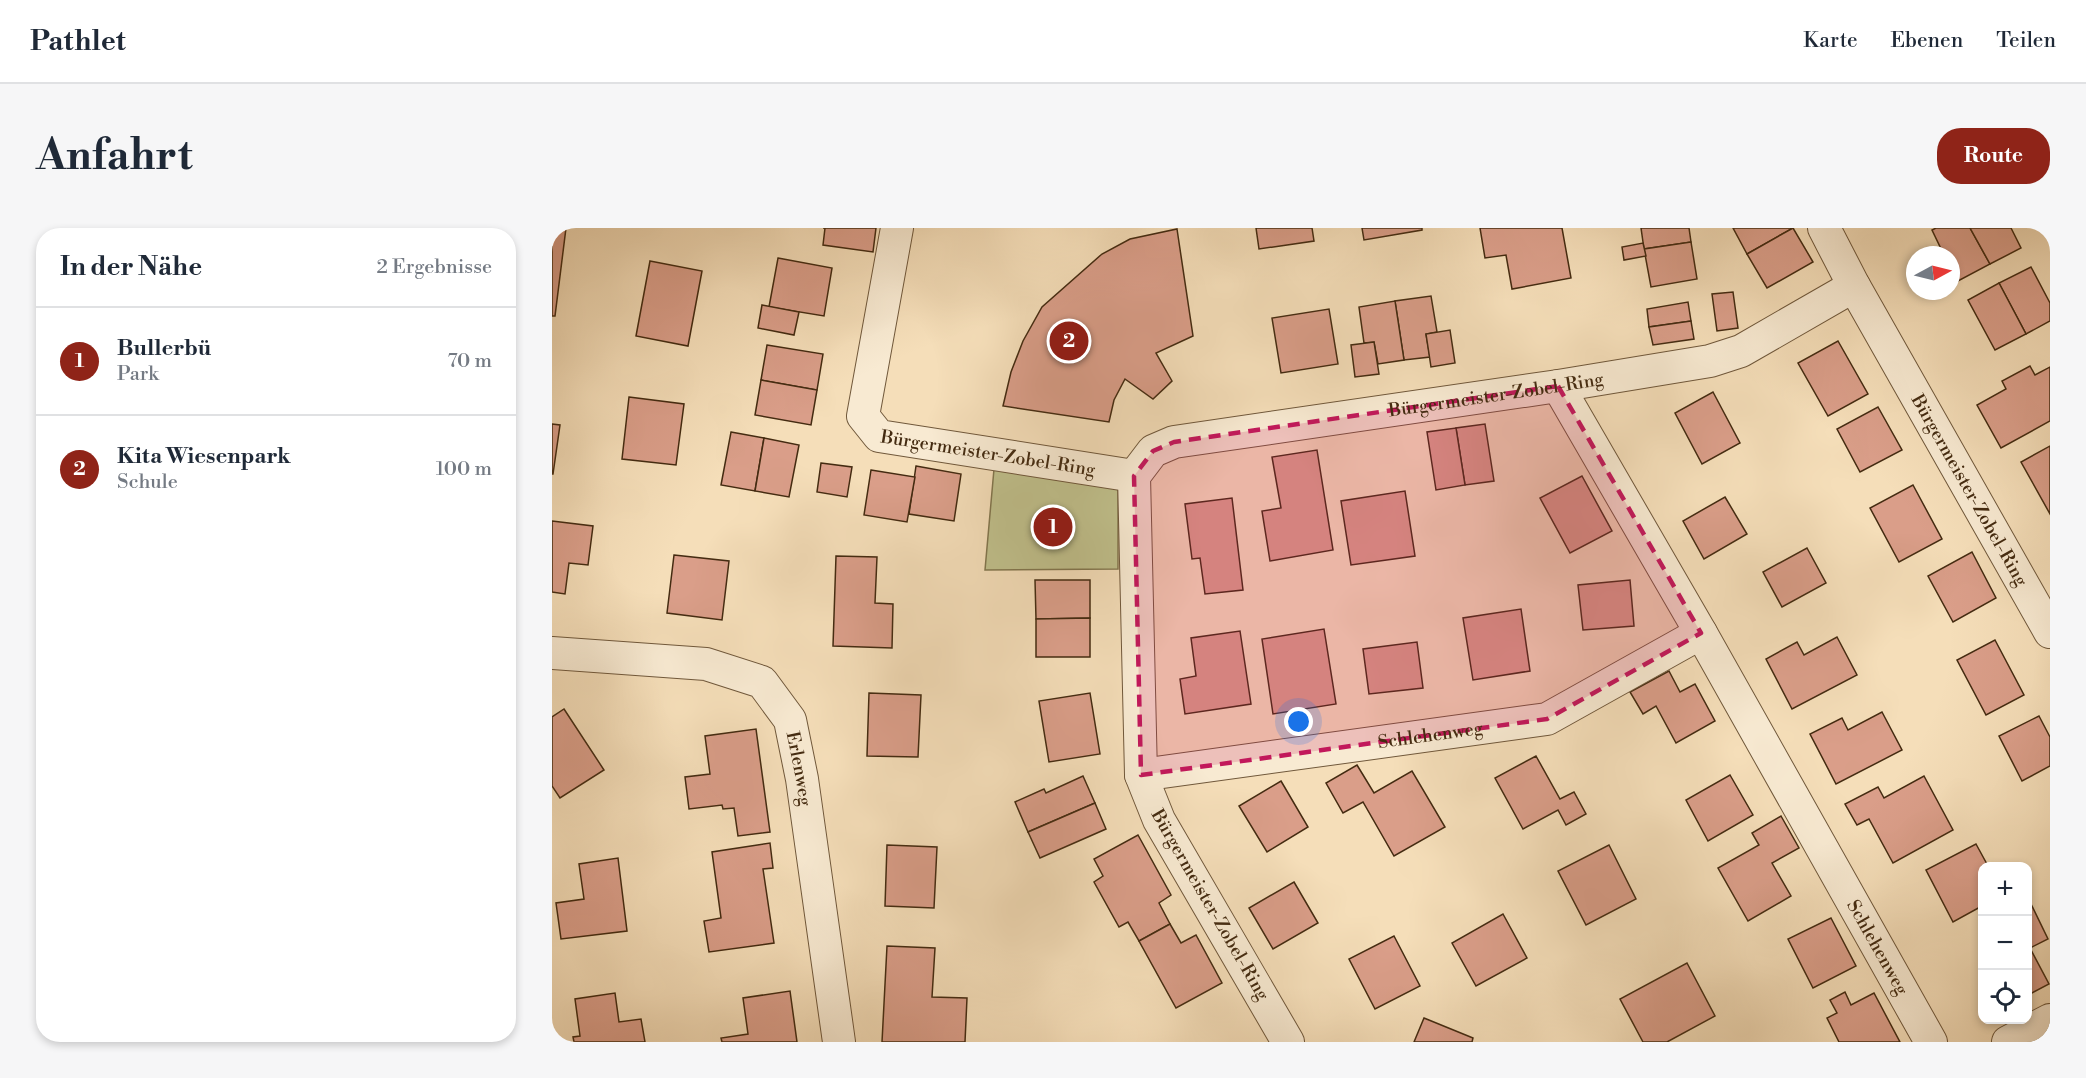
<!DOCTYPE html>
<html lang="de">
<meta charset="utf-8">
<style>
:root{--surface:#fff;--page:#f6f6f7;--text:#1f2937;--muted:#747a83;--line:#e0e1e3;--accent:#8f2418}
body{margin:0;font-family:"Libre Bodoni",serif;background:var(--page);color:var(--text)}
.controls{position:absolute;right:18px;bottom:18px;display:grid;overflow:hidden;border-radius:12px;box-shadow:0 3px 9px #0003}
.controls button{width:54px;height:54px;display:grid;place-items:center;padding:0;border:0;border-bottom:2px solid var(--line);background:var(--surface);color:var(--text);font:30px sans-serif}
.compass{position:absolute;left:1354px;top:18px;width:54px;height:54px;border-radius:50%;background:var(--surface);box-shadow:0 3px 9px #0003;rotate:83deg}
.you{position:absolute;left:747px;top:494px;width:21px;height:21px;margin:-15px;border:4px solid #fff;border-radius:50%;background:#1a73e8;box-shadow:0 0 0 9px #1a73e833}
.badge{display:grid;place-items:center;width:39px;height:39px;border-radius:50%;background:var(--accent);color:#fff;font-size:20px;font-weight:700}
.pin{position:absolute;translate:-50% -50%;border:3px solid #fff;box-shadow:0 2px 6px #0006}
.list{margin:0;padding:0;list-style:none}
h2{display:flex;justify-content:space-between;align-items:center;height:78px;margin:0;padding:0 24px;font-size:26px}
h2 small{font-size:20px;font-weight:400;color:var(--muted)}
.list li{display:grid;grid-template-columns:39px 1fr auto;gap:18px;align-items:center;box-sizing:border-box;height:108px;padding:0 24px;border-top:2px solid var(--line)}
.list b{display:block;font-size:22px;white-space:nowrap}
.list p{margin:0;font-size:20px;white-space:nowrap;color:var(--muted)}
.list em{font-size:20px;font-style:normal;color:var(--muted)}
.icon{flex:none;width:33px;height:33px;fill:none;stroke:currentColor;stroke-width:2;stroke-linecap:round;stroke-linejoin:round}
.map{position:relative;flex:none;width:1498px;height:814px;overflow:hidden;border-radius:24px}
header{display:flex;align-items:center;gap:36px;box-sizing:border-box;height:84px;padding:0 30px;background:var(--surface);border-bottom:2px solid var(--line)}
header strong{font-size:28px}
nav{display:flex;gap:33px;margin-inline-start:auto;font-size:21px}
.intro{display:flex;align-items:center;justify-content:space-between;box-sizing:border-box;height:144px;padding:0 36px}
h1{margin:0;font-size:42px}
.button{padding:15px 27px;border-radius:24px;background:var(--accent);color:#fff;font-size:21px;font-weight:700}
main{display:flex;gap:36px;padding:0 36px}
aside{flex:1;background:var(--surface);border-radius:24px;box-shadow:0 3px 9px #0003}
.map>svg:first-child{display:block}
.green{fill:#c0c08c;stroke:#82764e;stroke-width:1.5}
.building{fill:#da9e89;stroke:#442b11;stroke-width:1.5}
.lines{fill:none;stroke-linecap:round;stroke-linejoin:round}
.street-casing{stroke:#70583b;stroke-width:34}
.street{stroke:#f8ead2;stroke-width:32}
.marked{fill:#c2185b;fill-opacity:0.2;stroke:#c2185b;stroke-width:4.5;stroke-dasharray:12 8;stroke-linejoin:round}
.labels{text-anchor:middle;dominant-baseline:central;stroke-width:5;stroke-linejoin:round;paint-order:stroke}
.street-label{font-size:18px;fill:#442b11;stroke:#f8ead2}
</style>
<header>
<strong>Pathlet</strong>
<nav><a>Karte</a><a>Ebenen</a><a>Teilen</a></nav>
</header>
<div class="intro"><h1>Anfahrt</h1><a class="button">Route</a></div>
<main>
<aside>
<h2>In der Nähe<small>2 Ergebnisse</small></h2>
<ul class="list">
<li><span class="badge">1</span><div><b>Bullerbü</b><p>Park</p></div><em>70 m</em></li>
<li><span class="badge">2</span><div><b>Kita Wiesenpark</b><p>Schule</p></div><em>100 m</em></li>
</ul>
</aside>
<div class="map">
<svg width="1498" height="814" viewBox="0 0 1498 814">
<rect width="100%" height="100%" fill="#f5deb9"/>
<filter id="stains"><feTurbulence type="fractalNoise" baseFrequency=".00333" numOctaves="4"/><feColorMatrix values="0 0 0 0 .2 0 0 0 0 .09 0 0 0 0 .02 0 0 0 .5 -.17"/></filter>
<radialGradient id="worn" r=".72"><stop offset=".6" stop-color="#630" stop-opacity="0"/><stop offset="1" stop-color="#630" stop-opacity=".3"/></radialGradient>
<path class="green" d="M442,241L566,258V341L433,342Z"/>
<g class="building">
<path d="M0,0H14L3,88H0Z"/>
<path d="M271,0H324L321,24L271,17L273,0Z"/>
<path d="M704,0H760L762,13L707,21Z"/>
<path d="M810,0H870V2L812,12Z"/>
<path d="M928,0H1010L1019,50L960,61L954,27L933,30Z"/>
<path d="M1089,0H1137L1139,14L1092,21Z"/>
<path d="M1181,0H1241L1195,26Z"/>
<path d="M1241,0L1261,34L1215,60L1195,26Z"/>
<path d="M1384,0H1418L1438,36L1406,53L1399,39V27H1392L1380,2Z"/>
<path d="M1418,0H1459L1469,20L1438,36Z"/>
<path d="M625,1L641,108L604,125L620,153L601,171L573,151L562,172L557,194L451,178L459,144L471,113L490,79L550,26L578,11Z"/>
<path d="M1139,14L1145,51L1099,59L1092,21Z"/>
<path d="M1091,15L1094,28L1072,32L1070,19Z"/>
<path d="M226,30L280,40L272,88L217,79Z"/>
<path d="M98,33L150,43L136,118L84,108Z"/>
<path d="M1479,39L1498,75V93L1474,106L1447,55Z"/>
<path d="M1447,55L1474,106L1443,122L1416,72Z"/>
<path d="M1181,64L1186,100L1165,103L1160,66Z"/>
<path d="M879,68L885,104L874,106L878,129L852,132L843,73Z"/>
<path d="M843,73L852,132L826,136L822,114L812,115L807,79Z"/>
<path d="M1136,74L1139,93L1097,99L1095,81Z"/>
<path d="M210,77L247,84L242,107L206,100Z"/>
<path d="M777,81L786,136L729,145L720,90Z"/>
<path d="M1139,93L1142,111L1101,117L1097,99Z"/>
<path d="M898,102L903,135L879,139L874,106Z"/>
<path d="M1286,113L1316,166L1276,188L1246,135Z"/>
<path d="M822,114L827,146L803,149L799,117Z"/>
<path d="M215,117L271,126L265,162L209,152Z"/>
<path d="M1478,138L1483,147L1498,139V193L1449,220L1425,177L1454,161L1450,153Z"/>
<path d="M209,152L265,162L259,197L203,187Z"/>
<path d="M1161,164L1188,215L1150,236L1123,185Z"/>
<path d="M77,169L132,176L124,237L70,231Z"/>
<path d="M1326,179L1350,222L1308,244L1285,201Z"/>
<path d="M0,196L8,197L1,246H0Z"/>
<path d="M933,196L942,253L913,257L904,200Z"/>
<path d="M904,200L913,257L884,262L875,204Z"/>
<path d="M179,204L212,210L203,263L169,257Z"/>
<path d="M212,210L247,217L237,269L203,263Z"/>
<path d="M1498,218V286L1469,234Z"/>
<path d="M765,222L781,322L718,333L710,283L729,280L720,229Z"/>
<path d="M269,235L300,239L295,269L265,264Z"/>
<path d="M364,238L409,246L402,293L357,286Z"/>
<path d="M319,242L363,249L355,294L312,287Z"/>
<path d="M1030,248L1060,303L1018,325L988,270Z"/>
<path d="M1361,257L1390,311L1347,334L1318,280Z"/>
<path d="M853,263L863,328L799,337L789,273Z"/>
<path d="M1173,269L1195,306L1152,331L1131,293Z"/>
<path d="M680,270L691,362L653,366L648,330L640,331L633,276Z"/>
<path d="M0,293L41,298L36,337L17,335L13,366L0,364Z"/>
<path d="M1255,320L1274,355L1230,379L1211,344Z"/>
<path d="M1420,324L1444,370L1401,394L1376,348Z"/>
<path d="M122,327L177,333L170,392L115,385Z"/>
<path d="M284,328L325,329L323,375L341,376L340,420L281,418Z"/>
<path d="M483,352H538V390L484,391Z"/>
<path d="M1078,352L1082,398L1031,402L1026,357Z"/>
<path d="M969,381L978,443L921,452L911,390Z"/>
<path d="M538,390V429H484V391Z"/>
<path d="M772,401L784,476L721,486L710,411Z"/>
<path d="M688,403L699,476L633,486L628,451L644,448L639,410Z"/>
<path d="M1285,409L1305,447L1240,481L1214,431L1245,414L1252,427Z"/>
<path d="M1443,412L1472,467L1434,487L1405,432Z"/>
<path d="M865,414L871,460L817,466L811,421Z"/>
<path d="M1117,443L1128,464L1143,456L1163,493L1124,515L1104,478L1091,486L1078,464Z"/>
<path d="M317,465L369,467L366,529L315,528Z"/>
<path d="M538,465L548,526L497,534L487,473Z"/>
<path d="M12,481L52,542L8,570L0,558V489Z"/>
<path d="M1330,484L1350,522L1284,556L1258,506L1290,490L1296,502Z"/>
<path d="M1487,488L1498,509V538L1470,553L1447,508Z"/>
<path d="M204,501L218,604L186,608L182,580L171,581L170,577L137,581L133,549L158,546L153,508Z"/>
<path d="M984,528L1008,571L1022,564L1034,586L1014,597L1006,582L971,601L943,550Z"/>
<path d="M805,537L822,565L860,543L893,599L842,628L811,574L791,585L774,555Z"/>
<path d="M1178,547L1201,587L1156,613L1134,572Z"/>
<path d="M531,548L543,575L476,604L463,574L492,561L494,565Z"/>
<path d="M1372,548L1401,602L1341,635L1317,591L1305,597L1293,576L1326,559L1332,570Z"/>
<path d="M729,553L756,599L715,624L687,578Z"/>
<path d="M543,575L554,601L488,630L476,604Z"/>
<path d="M1229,588L1247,620L1220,635L1239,668L1196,693L1166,640L1207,617L1200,605Z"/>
<path d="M586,607L619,667L607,675L618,696L587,713L576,694L567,699L542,654L551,648L542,631Z"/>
<path d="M218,615L221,640L211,641L222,715L157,724L152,693L169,690L160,624Z"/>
<path d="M1424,616L1436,638H1430V678L1401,694L1374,642Z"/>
<path d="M335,617L385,619L382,680L333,678Z"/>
<path d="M1057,617L1084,671L1034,697L1006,643Z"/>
<path d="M66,630L75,703L9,711L4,675L32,671L27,636Z"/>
<path d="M742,654L766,695L721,721L697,680Z"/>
<path d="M1479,676L1496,711L1478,720L1497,756L1476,767V678Z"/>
<path d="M951,686L975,730L924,758L900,715Z"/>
<path d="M1279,690L1304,738L1261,760L1236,711Z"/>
<path d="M618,696L629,715L644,707L670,755L624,780L587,713Z"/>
<path d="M842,708L868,758L823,781L797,731Z"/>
<path d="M335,718L383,720L380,769L415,770L413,814H330Z"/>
<path d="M1135,735L1163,788L1115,814H1091L1068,771Z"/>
<path d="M238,763L245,814H170L169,810L196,806L191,770Z"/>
<path d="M1293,764L1299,777L1322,765L1348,814H1287L1275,790L1285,785L1278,772Z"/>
<path d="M63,765L67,794L89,791L93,814H22L21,809L28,808L23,771Z"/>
<path d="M872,790L921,810L920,814H862Z"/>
</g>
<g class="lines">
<g class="street-casing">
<g id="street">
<path id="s1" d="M345,0L311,188L327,208L582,248"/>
<path id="s2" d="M1272,0L1302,58L1498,404"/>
<path id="s3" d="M1006,158L1149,405L1379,814"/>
<path id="s4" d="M0,425L154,436L210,454L238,492L250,551L287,814"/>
<path id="s5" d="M589,547L995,491L1149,405"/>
<path id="s6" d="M736,814L607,592L589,547L582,248L601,223L622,214L1006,158L1158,133L1189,123L1302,58"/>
<path d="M1456,814L1498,792"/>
</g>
</g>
<use href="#street" class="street"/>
</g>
<path class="marked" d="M1006,158L1149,405L995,491L589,547L582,248L601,223L622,214Z"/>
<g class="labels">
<g class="street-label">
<text stroke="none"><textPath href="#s6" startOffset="984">Bürgermeister-Zobel-Ring</textPath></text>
<text stroke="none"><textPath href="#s1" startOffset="327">Bürgermeister-Zobel-Ring</textPath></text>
<text stroke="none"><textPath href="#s2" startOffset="300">Bürgermeister-Zobel-Ring</textPath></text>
<text stroke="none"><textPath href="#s5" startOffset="292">Schlehenweg</textPath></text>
<text stroke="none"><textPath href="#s4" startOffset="310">Erlenweg</textPath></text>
<text transform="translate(658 677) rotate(60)">Bürgermeister-Zobel-Ring</text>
<text stroke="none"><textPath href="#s3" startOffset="646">Schlehenweg</textPath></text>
</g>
</g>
<rect width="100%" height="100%" filter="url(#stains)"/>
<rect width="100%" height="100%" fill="url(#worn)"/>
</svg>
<div class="controls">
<button>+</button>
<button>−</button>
<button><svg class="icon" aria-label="locate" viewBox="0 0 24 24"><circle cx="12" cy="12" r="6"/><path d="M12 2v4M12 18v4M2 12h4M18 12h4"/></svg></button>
</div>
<svg class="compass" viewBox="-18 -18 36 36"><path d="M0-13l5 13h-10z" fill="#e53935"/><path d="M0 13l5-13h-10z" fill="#747a83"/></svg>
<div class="you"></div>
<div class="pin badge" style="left:501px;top:299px">1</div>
<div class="pin badge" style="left:517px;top:113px">2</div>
</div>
</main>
